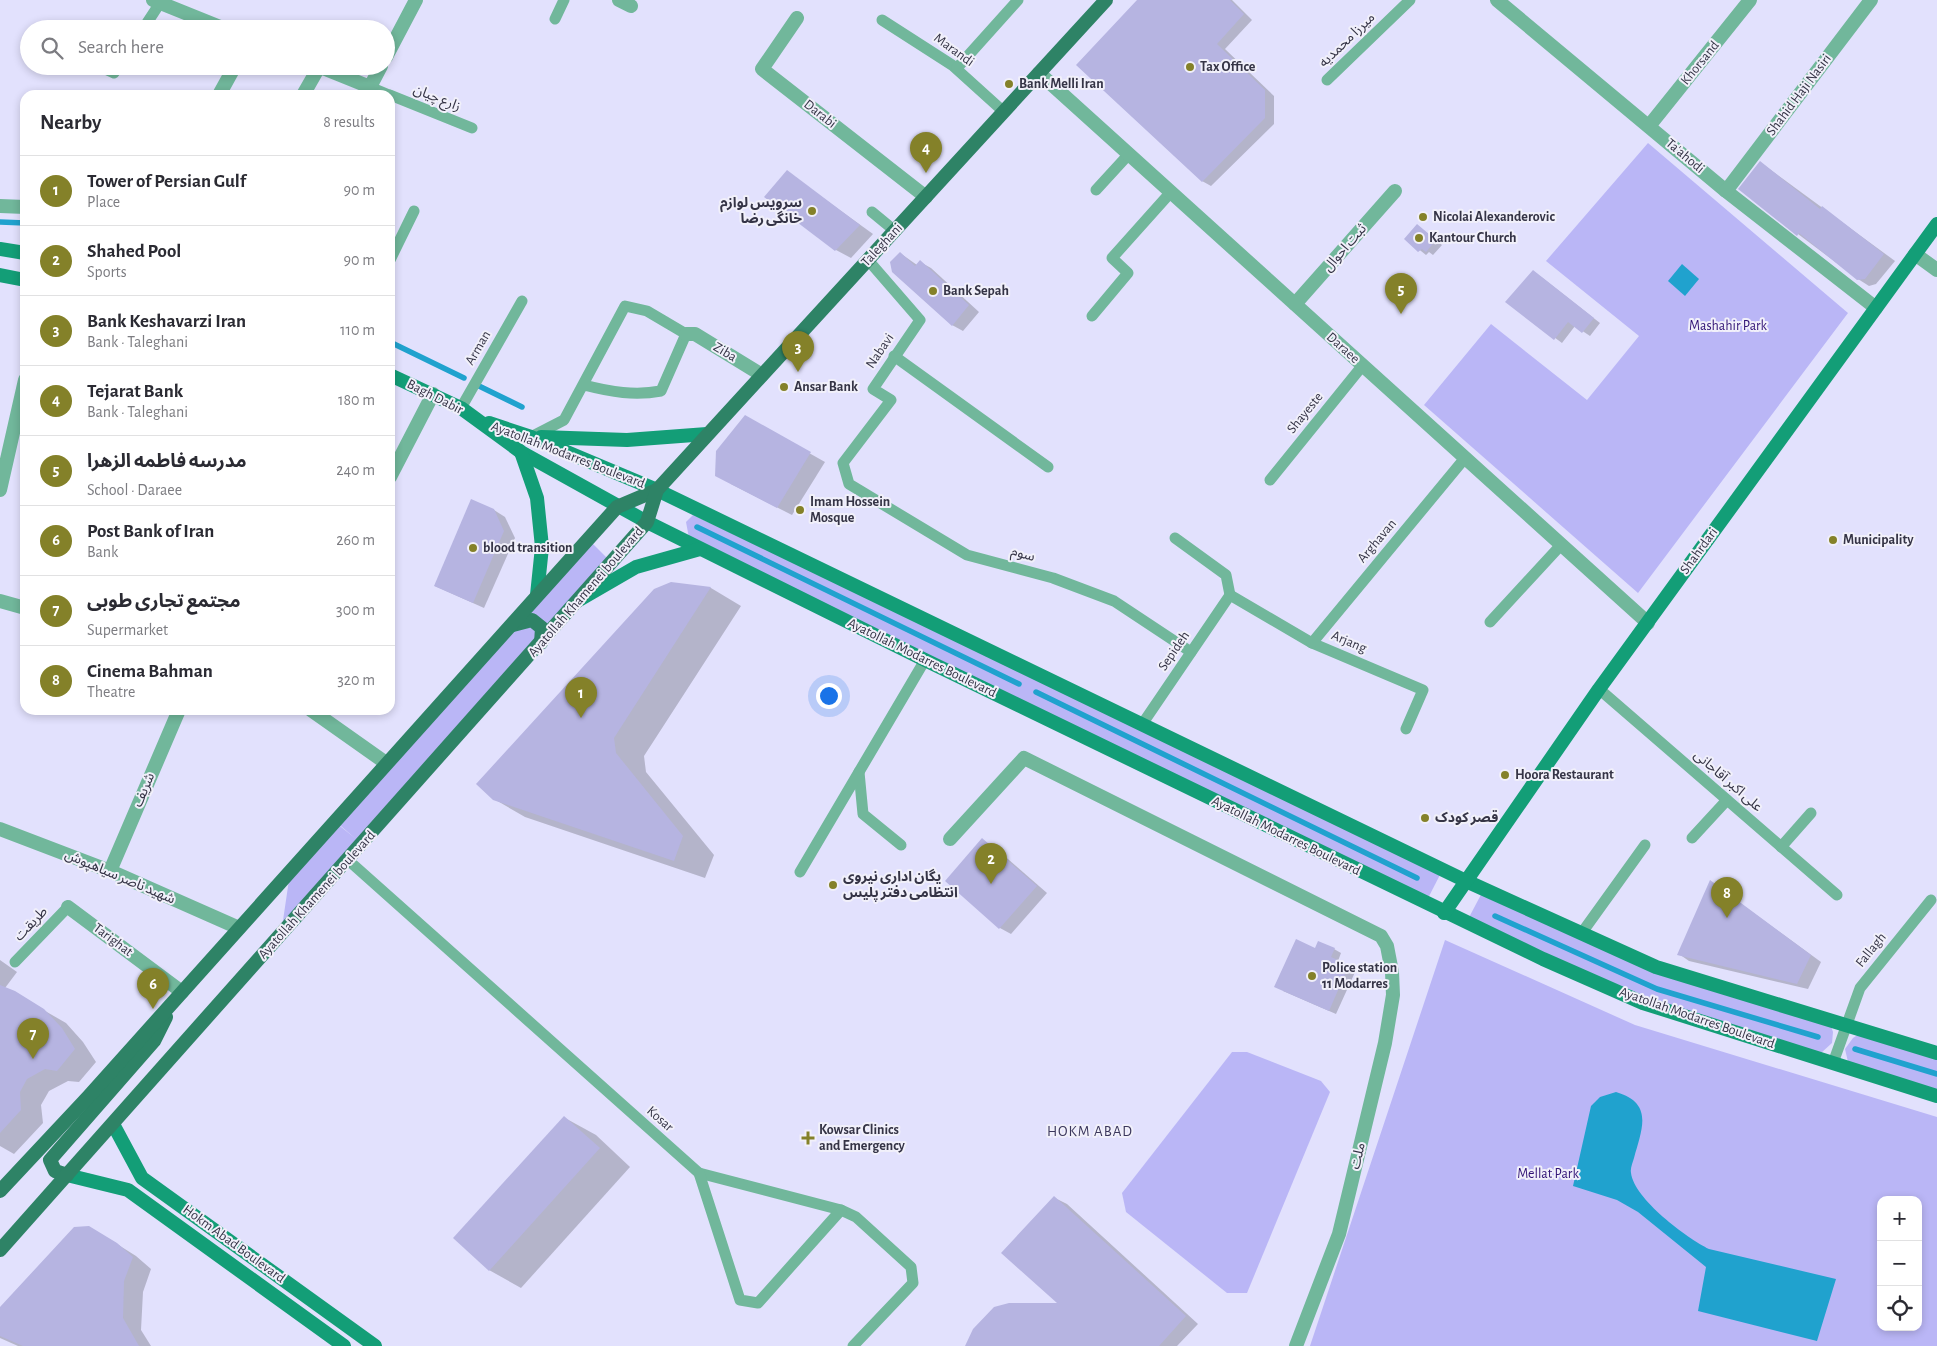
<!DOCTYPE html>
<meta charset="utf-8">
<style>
:root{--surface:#fff;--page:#f2f2f3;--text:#2b2b33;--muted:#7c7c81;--line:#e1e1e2;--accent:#848129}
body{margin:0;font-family:"Alegreya Sans","Noto Sans Arabic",sans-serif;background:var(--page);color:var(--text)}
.controls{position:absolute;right:15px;bottom:15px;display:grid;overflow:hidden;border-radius:10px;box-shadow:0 2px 8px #0003}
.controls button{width:45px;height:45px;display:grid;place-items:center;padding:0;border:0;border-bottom:1px solid var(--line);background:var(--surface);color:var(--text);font:25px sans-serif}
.you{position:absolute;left:828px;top:695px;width:18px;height:18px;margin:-12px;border:4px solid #fff;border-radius:50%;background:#1a73e8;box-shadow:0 0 0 8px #1a73e833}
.badge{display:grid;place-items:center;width:32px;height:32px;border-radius:50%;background:var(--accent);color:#fff;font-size:16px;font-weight:700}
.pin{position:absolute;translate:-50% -41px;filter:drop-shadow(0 1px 2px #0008)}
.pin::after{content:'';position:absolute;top:26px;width:18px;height:15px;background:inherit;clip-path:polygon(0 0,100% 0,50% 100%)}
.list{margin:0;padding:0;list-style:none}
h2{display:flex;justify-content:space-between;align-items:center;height:65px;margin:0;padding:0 20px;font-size:21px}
h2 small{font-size:16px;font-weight:400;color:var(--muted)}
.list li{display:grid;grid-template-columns:32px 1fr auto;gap:15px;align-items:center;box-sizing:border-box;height:70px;padding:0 20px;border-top:1px solid var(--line)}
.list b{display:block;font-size:19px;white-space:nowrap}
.list p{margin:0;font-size:16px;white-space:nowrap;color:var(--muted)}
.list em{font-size:16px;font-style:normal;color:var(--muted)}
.icon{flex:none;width:28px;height:28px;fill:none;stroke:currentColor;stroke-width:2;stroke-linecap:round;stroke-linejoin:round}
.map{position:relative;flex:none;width:1937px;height:1346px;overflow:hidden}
.search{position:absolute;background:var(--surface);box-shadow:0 2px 8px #0003;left:20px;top:20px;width:375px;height:55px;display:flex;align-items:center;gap:12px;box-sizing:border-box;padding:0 18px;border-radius:28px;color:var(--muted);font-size:19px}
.panel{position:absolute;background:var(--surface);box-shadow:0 2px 8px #0003;left:20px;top:90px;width:375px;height:625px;border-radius:15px}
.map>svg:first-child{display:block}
.green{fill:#bab6f6;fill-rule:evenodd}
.water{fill:#20a2ce}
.shadow{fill:#0003}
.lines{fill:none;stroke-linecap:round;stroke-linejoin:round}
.stream{stroke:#20a2ce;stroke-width:5.5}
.building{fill:#b6b4e1}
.service{stroke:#71b79b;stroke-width:11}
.pedestrian{stroke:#71b79b;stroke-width:14}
.minor{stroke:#71b79b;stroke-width:14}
.secondary{stroke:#139e77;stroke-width:14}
.primary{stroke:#2e8366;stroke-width:14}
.poi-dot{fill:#848129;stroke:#f1f0fa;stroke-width:2}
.labels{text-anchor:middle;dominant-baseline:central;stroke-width:4;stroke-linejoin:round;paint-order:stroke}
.street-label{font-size:14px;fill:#353446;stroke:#f1f0fa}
.poi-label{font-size:14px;font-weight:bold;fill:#353446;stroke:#f1f0fa;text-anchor:start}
.park-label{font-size:14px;fill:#301275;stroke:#f1f0fa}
.neighbourhood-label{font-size:15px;letter-spacing:1px;fill:#3b375c;stroke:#f1f0fa}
</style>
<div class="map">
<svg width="1937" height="1346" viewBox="0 0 1937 1346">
<rect width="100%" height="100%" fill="#e2e1fd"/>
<g class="green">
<path d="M1648,143L1848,313L1638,593L1424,405L1491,324L1587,400L1639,336L1546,261Z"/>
<path d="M693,515L1443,869L1425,904L689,538L686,522Z"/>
<path d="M588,539L612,563L281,934L290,873L335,822L356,839L335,821Z"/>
<path d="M1484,889L1559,924L1831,1026L1833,1032L1832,1043L1821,1053L1643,1003L1466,923Z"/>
<path d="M1445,940L1635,1025L1937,1117V1346H1310ZM1881,1200H1918V1327H1881Z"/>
<path d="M1859,1034L1937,1053V1096L1848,1062L1845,1049L1853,1038Z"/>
<path d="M1232,1052H1247L1321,1081L1330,1092L1247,1293H1227L1126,1212L1122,1193Z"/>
</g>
<g class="water">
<path d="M1682,264L1699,279L1685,296L1668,281Z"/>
<path d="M1616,1092C1654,1103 1642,1129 1634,1158C1633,1162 1630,1168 1631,1173C1634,1199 1687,1238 1709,1249L1836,1279L1817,1341L1698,1311L1706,1267L1638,1212L1617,1200L1573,1186L1591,1106L1600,1097Z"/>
</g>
<g class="shadow">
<path d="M1139,0H1232L1252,20L1225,49L1274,96V124L1211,186L1202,181Z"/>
<path d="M1760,162L1895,261L1876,284L1869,286L1858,279L1798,234Z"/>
<path d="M787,172L873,234L851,258L836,250Z"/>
<path d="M1418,226L1442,245L1433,255L1429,252L1426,255L1406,239Z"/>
<path d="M900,253L917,265L920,262L931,268L979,312L963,331L952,325Z"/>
<path d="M1540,276L1600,323L1590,336L1575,326L1562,343L1507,302Z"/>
<path d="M745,417L825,462L792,515L731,484Z"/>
<path d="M494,510L505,517L515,538L484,608L435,586Z"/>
<path d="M671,584L711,588L741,606L644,756L646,772L714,855L705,878L525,817L494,799Z"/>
<path d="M982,840L993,846L1047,893L1011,934L1000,928L946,881Z"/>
<path d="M1711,882L1821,962L1808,989L1689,961L1679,954Z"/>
<path d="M1315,949H1334L1341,953L1338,961L1356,970L1336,1014L1283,991Z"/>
<path d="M0,960L17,972L5,988L66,1023L83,1042L96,1062L79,1082L68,1081L49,1091L41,1105L43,1123L14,1154L0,1146Z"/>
<path d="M565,1118L596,1135L630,1167L521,1288L489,1270Z"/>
<path d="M1055,1198L1067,1204L1198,1324L1177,1346H968L1060,1304Z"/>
<path d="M109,1239L136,1256L151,1269L143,1292L141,1330L151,1346H18L0,1338V1309Z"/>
</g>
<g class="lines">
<g class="stream">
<path d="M0,222L25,223"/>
<path d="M390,342L464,378"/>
<path d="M479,386L522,407"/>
<path d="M697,527L1019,684"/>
<path d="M1036,692L1417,878"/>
<path d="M1495,916L1657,989L1818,1037"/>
<path d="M1855,1049L1937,1074"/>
</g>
</g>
<g class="building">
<path d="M1137,0H1230L1244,14L1217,44L1265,90V118L1202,182L1076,65Z"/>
<path d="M1760,161L1820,209L1822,206L1884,254L1865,279L1857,280L1799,233L1797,236L1738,189Z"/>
<path d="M787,170L860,225L835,251L764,197Z"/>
<path d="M1417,224L1436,240L1426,252L1422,249L1418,252L1404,239Z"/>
<path d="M900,252L915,266L920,260L969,305L952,326L892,272L890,262Z"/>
<path d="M1533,270L1594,318L1582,333L1568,322L1554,340L1505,302Z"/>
<path d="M745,415L811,452L777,508L715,476L716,451Z"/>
<path d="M471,499L494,509L504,531L473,603L434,586Z"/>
<path d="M671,582L711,587L614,738L616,753L683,836L674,861L493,800L476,784L654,589Z"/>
<path d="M982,838L1037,886L999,929L945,881Z"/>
<path d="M1710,880L1811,955L1797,984L1677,955Z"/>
<path d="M1296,939L1315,948L1318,941L1335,948L1331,957L1349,965L1329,1011L1274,987Z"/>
<path d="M0,985L15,991L44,1009L62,1028L75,1049L57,1071L45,1069L27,1079L20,1092L21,1110L0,1133Z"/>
<path d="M564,1116L600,1148L489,1271L453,1238Z"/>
<path d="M1054,1196L1186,1316L1159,1346H965L973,1329L994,1307L1009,1303H1057L1001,1253Z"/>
<path d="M89,1226L117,1243L133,1257L124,1281L123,1318L139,1346H23L0,1336V1307L74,1227Z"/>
</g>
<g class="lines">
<g class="service">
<path d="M555,19L564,0"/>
<path d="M882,20L952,65L1004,112"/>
<path d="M143,29L160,3"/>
<path d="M99,66L114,73L118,66"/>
<path d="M957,68L1018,0"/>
<path d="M1327,80L1410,0"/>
<path d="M370,87L389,95"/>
<path d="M390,95L472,128"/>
<path d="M1096,190L1129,154"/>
<path d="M872,212L895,231"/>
<path d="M390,260L414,211"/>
<path d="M868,260L920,320L873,389L891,400L843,463L849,484L967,555L1053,578L1114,601L1191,652"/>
<path d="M1092,316L1128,273L1112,258L1171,192"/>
<path d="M894,356L1048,467"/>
<path d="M461,408L522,301"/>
<path d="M531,437L564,420L625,306L647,311L686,334L661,391C635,396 611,392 584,385"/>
<path d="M1270,480L1363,365"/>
<path d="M1175,538L1226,575L1230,595"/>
<path d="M1230,595L1312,643L1423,690L1406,729"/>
<path d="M1490,622L1561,545"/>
<path d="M1312,643L1465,458"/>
<path d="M1599,689L1837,895"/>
<path d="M1143,723L1230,595"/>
<path d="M859,772L863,814L901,845"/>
<path d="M1692,838L1727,800"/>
<path d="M1781,847L1811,813"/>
<path d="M348,860L699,1173L841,1210L856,1217L911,1267L913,1283L853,1346"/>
<path d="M800,872L925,660"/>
<path d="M1581,934L1645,845"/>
<path d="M15,962L68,907"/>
<path d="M1833,1063L1860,988L1931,900"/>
<path d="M699,1173L740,1300L758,1303L841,1210"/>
</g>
<path class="pedestrian" d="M686,334H695L762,375"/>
<g class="minor">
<path d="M153,0L225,29"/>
<path d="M619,0L631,6"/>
<path d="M1497,0L1726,191L1876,308"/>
<path d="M797,18L762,69L926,197"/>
<path d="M386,57L416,0"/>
<path d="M318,66L370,87L381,66"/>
<path d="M1039,73L1648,623"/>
<path d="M219,95L235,66"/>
<path d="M303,95L319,67"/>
<path d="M1649,126L1750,0"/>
<path d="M1726,191L1871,0"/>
<path d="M0,206L25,207"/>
<path d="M1915,254L1937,270"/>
<path d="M1295,304L1395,191"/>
<path d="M390,477L433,394"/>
<path d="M0,490L25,380"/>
<path d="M0,601L25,608"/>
<path d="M311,710L386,763"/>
<path d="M0,829L110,871L239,928"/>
<path d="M950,839L1024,758L1381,936L1387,946L1392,972L1393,995L1385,1043L1339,1234L1296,1346"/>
<path d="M110,871L179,710"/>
<path d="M68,907L182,992"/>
</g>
<g class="secondary">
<path d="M0,249L25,253"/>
<path d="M0,275L25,280"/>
<path d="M390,375L461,408L521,452L647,522L925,660L1543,959L1643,1003L1937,1096"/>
<path d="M489,423L531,437L657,490L1466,881L1656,967L1937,1053"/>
<path d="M541,437L627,440L707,434"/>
<path d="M521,452L537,498L542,547L537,595"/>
<path d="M579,600L636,567L700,549"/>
<path d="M1444,913L1599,689L1937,224"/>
<path d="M113,1124L142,1178L375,1346"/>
<path d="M67,1175L128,1190L344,1346"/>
</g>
<g class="primary">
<path d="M513,625L532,620L542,628L541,643"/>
<path d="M67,1175L55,1171L50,1160L154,1041L166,1017"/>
<path d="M0,1191L88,1097L617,507L657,490"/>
<path d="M0,1250L647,522L657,490L1106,0"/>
</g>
</g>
<g class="poi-dot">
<circle cx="1190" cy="67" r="5"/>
<circle cx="1009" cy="84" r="5"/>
<circle cx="812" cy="211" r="5"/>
<circle cx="1423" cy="217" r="5"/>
<circle cx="1419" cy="238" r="5"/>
<circle cx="933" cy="291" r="5"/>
<circle cx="784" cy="387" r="5"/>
<circle cx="800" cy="510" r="5"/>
<circle cx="1833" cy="540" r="5"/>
<circle cx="473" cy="548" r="5"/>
<circle cx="1505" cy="775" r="5"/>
<circle cx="1425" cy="818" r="5"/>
<circle cx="833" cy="885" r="5"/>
<circle cx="1312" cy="976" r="5"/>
<path d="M805.5 1130.5h5v5h5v5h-5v5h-5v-5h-5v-5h5z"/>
</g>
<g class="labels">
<g class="street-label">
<text transform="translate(1347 40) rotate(-44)">میرزا محمدیه</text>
<text transform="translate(954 50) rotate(36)">Marandi</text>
<text transform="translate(1700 63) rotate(-51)">Khorsand</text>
<text transform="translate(1799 95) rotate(-53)">Shahid Haji Nasiri</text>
<text transform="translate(437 98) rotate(22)">زارع چیان</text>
<text transform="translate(820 114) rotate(38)">Darabi</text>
<text transform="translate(1685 156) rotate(40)">Ta'ahodi</text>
<text transform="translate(882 245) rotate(-47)">Taleghani</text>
<text transform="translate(1345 248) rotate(-49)">ثبت احوال</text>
<text transform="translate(478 348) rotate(-60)">Arman</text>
<text transform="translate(1343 348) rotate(42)">Daraee</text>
<text transform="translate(880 351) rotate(-56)">Nabavi</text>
<text transform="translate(725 352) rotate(31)">Ziba</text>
<text transform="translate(435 397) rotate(27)">Bagh Dabir</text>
<text transform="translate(1305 413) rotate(-51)">Shayeste</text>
<text transform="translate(568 455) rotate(21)">Ayatollah Modarres Boulevard</text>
<text transform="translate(1377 541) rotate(-50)">Arghavan</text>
<text transform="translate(1699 551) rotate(-54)">Shahrdari</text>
<text transform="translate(1023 554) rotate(15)">سوم</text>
<text transform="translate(586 592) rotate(-49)">Ayatollah Khamenei boulevard</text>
<text transform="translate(1349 642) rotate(23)">Arjang</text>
<text transform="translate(1174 651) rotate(-56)">Sepideh</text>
<text transform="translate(922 658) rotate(26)">Ayatollah Modarres Boulevard</text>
<text transform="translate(1728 781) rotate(41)">علی اکبر آقاجانی</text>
<text transform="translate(144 790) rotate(-67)">شریف</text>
<text transform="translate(1286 836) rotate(26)">Ayatollah Modarres Boulevard</text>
<text transform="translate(120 877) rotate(23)">شهید ناصر سیاهپوش</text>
<text transform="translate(317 895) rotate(-48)">Ayatollah Khamenei boulevard</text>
<text transform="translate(31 924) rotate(-46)">طریقت</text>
<text transform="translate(113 940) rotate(37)">Tarighat</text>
<text transform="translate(1871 950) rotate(-51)">Fallagh</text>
<text transform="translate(1697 1018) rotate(19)">Ayatollah Modarres Boulevard</text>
<text transform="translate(660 1119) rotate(41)">Kosar</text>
<text transform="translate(1358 1156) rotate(-76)">ملت</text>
<text transform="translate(234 1244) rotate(36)">Hokm Abad Boulevard</text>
</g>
<g class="poi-label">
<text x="1200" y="67">Tax Office</text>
<text x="1019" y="84">Bank Melli Iran</text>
<text x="802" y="203" text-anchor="end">سرویس لوازم<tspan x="802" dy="16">خانگی رضا</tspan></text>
<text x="1433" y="217">Nicolai Alexanderovic</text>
<text x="1429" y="238">Kantour Church</text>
<text x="943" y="291">Bank Sepah</text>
<text x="794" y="387">Ansar Bank</text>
<text x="810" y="502">Imam Hossein<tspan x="810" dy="16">Mosque</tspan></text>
<text x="1843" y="540">Municipality</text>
<text x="483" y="548">blood transition</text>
<text x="1515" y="775">Hoora Restaurant</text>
<text x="1435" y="818">قصر کودک</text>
<text x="843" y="877">یگان اداری نیروی<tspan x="843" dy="16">انتظامی دفتر پلیس</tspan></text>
<text x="1322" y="968">Police station<tspan x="1322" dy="16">11 Modarres</tspan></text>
<text x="819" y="1130">Kowsar Clinics<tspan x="819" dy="16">and Emergency</tspan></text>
</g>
<g class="park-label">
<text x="1728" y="326">Mashahir Park</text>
<text x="1548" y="1174">Mellat Park</text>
</g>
<g class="neighbourhood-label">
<text x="1090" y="1131">HOKM ABAD</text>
</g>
</g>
</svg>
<div class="controls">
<button>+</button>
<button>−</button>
<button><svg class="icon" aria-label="locate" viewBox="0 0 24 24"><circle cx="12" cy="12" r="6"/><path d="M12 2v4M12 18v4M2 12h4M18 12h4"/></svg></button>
</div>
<div class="you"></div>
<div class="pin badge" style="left:581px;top:718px">1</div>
<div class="pin badge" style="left:991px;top:884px">2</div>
<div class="pin badge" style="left:798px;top:372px">3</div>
<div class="pin badge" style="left:926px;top:173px">4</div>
<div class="pin badge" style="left:1401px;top:314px">5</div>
<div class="pin badge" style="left:153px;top:1009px">6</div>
<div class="pin badge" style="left:33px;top:1059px">7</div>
<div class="pin badge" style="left:1727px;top:918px">8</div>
<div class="search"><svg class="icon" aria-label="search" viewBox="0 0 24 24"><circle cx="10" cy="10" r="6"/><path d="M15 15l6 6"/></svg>Search here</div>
<section class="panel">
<h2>Nearby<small>8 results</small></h2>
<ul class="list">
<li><span class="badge">1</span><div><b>Tower of Persian Gulf</b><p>Place</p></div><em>90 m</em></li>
<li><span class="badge">2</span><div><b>Shahed Pool</b><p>Sports</p></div><em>90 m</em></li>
<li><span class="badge">3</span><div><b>Bank Keshavarzi Iran</b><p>Bank · Taleghani</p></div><em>110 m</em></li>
<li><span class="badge">4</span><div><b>Tejarat Bank</b><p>Bank · Taleghani</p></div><em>180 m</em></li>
<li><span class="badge">5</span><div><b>مدرسه فاطمه الزهرا</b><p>School · Daraee</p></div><em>240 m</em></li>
<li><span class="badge">6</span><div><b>Post Bank of Iran</b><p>Bank</p></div><em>260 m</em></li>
<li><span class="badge">7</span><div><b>مجتمع تجاری طوبی</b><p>Supermarket</p></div><em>300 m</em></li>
<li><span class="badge">8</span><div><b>Cinema Bahman</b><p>Theatre</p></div><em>320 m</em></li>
</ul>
</section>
</div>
